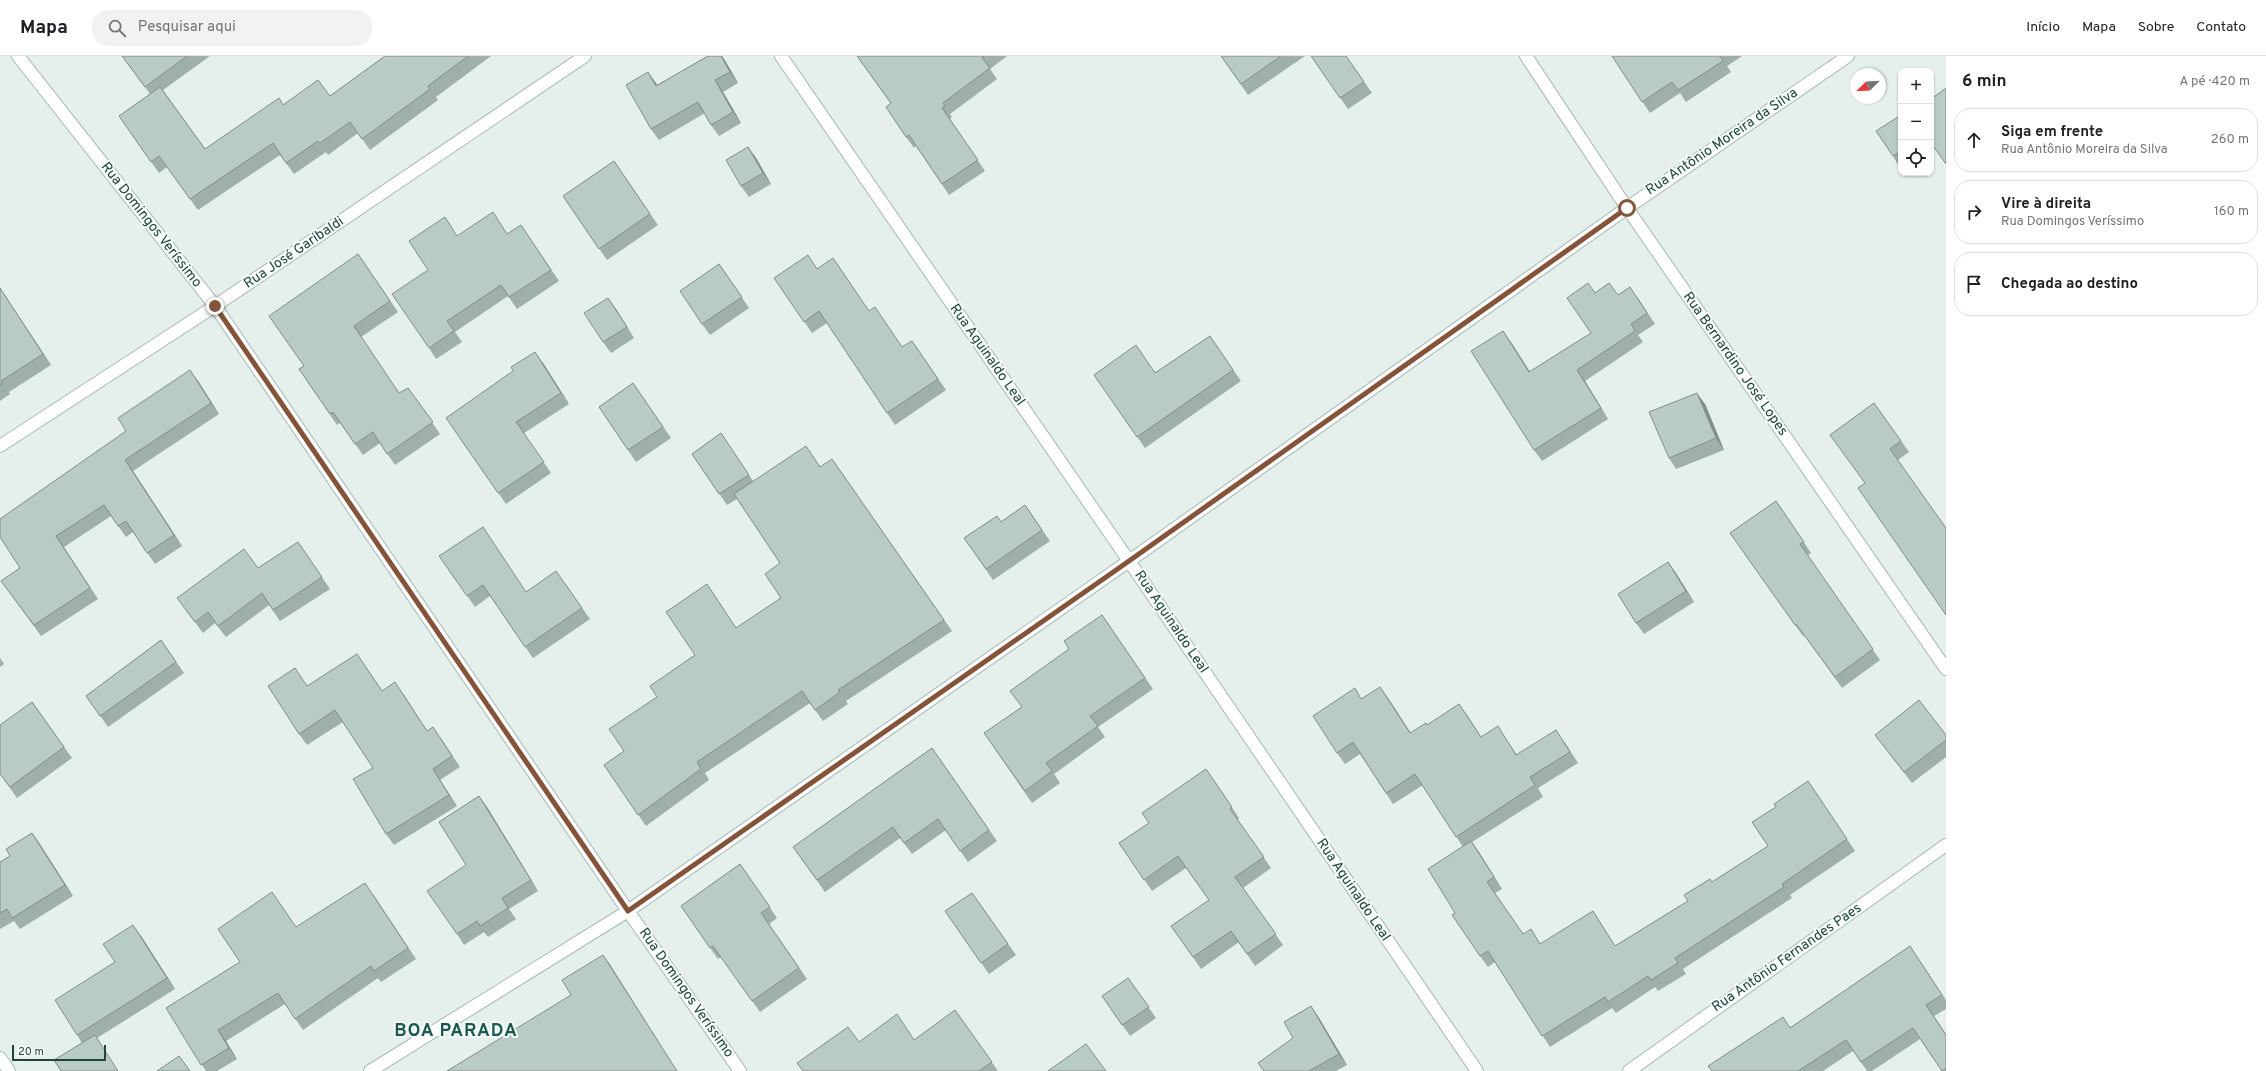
<!DOCTYPE html>
<html lang="pt">
<meta charset="utf-8">
<style>
:root{--surface:#fff;--page:#f2f2f2;--text:#202124;--muted:#757577;--line:#e0e0e0}
body{margin:0;font-family:Overpass,sans-serif;background:var(--page);color:var(--text)}
.controls{position:absolute;right:12px;top:12px;display:grid;overflow:hidden;border-radius:8px;box-shadow:0 1px 3px #0004}
.controls button{width:36px;height:36px;display:grid;place-items:center;padding:0;border:0;border-bottom:1px solid var(--line);background:var(--surface);color:var(--text);font:20px sans-serif}
.compass{position:absolute;left:1850px;top:12px;width:36px;height:36px;border-radius:50%;background:var(--surface);box-shadow:0 1px 3px #0004;rotate:246deg}
.scale{position:absolute;left:12px;bottom:10px;width:94px;box-sizing:border-box;padding-left:4px;border:2px solid #21443e;border-top:0;font-size:11px;line-height:14px;white-space:nowrap;color:#21443e;-webkit-text-stroke:3px #f6fbf9;paint-order:stroke}
.stop{position:absolute;width:12px;height:12px;margin:-9px;border:3px solid #845339;border-radius:50%;background:#fff}
.stop.end{background:#845339;border-color:#fff;box-shadow:0 1px 4px #0008}
.list{margin:0;padding:0;list-style:none}
h2{display:flex;justify-content:space-between;align-items:center;height:52px;margin:0;padding:0 16px;font-size:17px}
h2 small{font-size:13px;font-weight:400;color:var(--muted)}
.list li{display:grid;grid-template-columns:26px 1fr auto;gap:12px;align-items:center;box-sizing:border-box;height:64px;margin:0 8px 8px;padding:0 8px;border:1px solid var(--line);border-radius:16px}
.list b{display:block;font-size:15px;white-space:nowrap}
.list p{margin:0;font-size:13px;white-space:nowrap;color:var(--muted)}
.list em{font-size:13px;font-style:normal;color:var(--muted)}
.icon{flex:none;width:22px;height:22px;fill:none;stroke:currentColor;stroke-width:2;stroke-linecap:round;stroke-linejoin:round}
.map{position:relative;flex:none;width:1946px;height:1015px;overflow:hidden}
header{display:flex;align-items:center;gap:24px;box-sizing:border-box;height:56px;padding:0 20px;background:var(--surface);border-bottom:1px solid var(--line)}
header strong{font-size:19px}
nav{display:flex;gap:22px;margin-inline-start:auto;font-size:14px}
.search{width:280px;height:36px;background:var(--page);display:flex;align-items:center;gap:10px;box-sizing:border-box;padding:0 14px;border-radius:16px;color:var(--muted);font-size:15px}
main{display:flex}
aside{flex:1;background:var(--surface)}
.map>svg:first-child{display:block}
.lines{fill:none;stroke-linecap:round;stroke-linejoin:round}
.street-casing{stroke:#a6b8b4;stroke-width:14}
.secondary-casing{stroke:#a1bcb6;stroke-width:14}
.street{stroke:#fff;stroke-width:12}
.secondary{stroke:#fff;stroke-width:12}
.wall{fill:#9fafa9}
.shaded-wall{fill:#828e8a}
.building{fill:#b9cbc5;stroke:#828e8a}
.route{stroke:#845339;stroke-width:5}
.labels{text-anchor:middle;dominant-baseline:central;stroke-width:4;stroke-linejoin:round;paint-order:stroke}
.street-label{font-size:14px;fill:#21443e;stroke:#f6fbf9}
.district-label{font-size:18px;font-weight:bold;letter-spacing:1px;fill:#1a5950;stroke:#f6fbf9}
</style>
<header>
<strong>Mapa</strong>
<div class="search"><svg class="icon" aria-label="search" viewBox="0 0 24 24"><circle cx="10" cy="10" r="6"/><path d="M15 15l6 6"/></svg>Pesquisar aqui</div>
<nav><a>Início</a><a>Mapa</a><a>Sobre</a><a>Contato</a></nav>
</header>
<main>
<div class="map">
<svg width="1946" height="1015" viewBox="0 0 1946 1015">
<rect width="100%" height="100%" fill="#e5efec"/>
<g class="lines">
<g class="street-casing">
<g id="street">
<path d="M18,0L215,250L628,855L740,1015"/>
<path d="M781,0L1129,505L1477,1015"/>
<path d="M1526,0L1627,152L1946,613"/>
<path d="M0,390L215,250L585,0"/>
<path d="M370,1015L628,855L1129,505L1627,152L1848,0"/>
<path d="M1629,1015L1946,789"/>
</g>
</g>
<g class="secondary-casing">
<path id="secondary" d="M0,1002L9,1015"/>
</g>
<use href="#street" class="street"/>
<use href="#secondary" class="secondary"/>
</g>
<g class="wall">
<path d="M122,0H210L163,34L205,93L283,49L330,40L385,0H491L436,41L438,44L370,94L358,77L328,99L326,96L294,118L280,99L198,154L167,111L159,117L119,60L150,38Z"/>
<path d="M708,0H722L738,27L723,36L741,67L719,80L711,69L705,57L659,84L651,73L657,29Z"/>
<path d="M857,0H1007L990,13L997,23L950,58L952,61L950,63L985,115L949,139L916,90L914,92L906,81L891,48Z"/>
<path d="M1221,0H1305L1248,39Z"/>
<path d="M1311,0H1346L1372,37L1348,53Z"/>
<path d="M1612,0H1742L1727,10L1731,16L1686,46L1680,37L1650,57Z"/>
<path d="M1931,43L1933,90L1931,92Z"/>
<path d="M1901,59V111L1900,112L1893,100Z"/>
<path d="M748,91L756,102L771,128L749,141L741,130Z"/>
<path d="M614,105L658,169L607,204L563,140Z"/>
<path d="M521,169L559,225L517,253L508,240L455,276L462,286L436,303L429,292L428,214L458,180L507,178Z"/>
<path d="M358,198L398,256L361,281L399,337L408,332L440,378L395,409L380,387L363,399L340,367L337,369L299,313L304,310Z"/>
<path d="M719,208L749,252L710,279L702,268Z"/>
<path d="M818,213L869,255L902,291L912,285L946,334L895,369L827,267L812,277L774,222Z"/>
<path d="M0,232L51,309L9,336L10,338L0,345Z"/>
<path d="M1595,237L1638,242L1655,268L1638,279L1643,286L1585,325L1608,363L1542,405L1534,394L1503,275L1530,316L1591,277Z"/>
<path d="M616,253L634,282L611,297L603,286Z"/>
<path d="M1210,280L1241,325L1145,392L1094,319L1155,317Z"/>
<path d="M543,307L569,348L524,377L551,417L506,448L446,362Z"/>
<path d="M198,325L219,358L133,415L182,490L155,508L133,476L126,481L111,460L64,491L98,543L41,580L1,525L20,512Z"/>
<path d="M633,327L671,382L636,406L599,351Z"/>
<path d="M1874,347L1909,396L1865,427Z"/>
<path d="M1705,348L1724,394L1676,413L1669,402Z"/>
<path d="M721,377L753,425L820,411L832,403L952,575L846,645L848,648L823,665L810,647L705,717L709,724L646,770L604,709L624,695L657,641L737,572L781,542L780,507L737,443L727,449L692,398Z"/>
<path d="M1776,445L1811,497L1807,500L1880,604L1842,632L1804,579L1803,580L1730,477Z"/>
<path d="M1025,449L1050,485L993,524L964,482L997,460L1001,466Z"/>
<path d="M298,486L330,533L280,565L269,549L226,581L215,567L203,577L177,542L258,512Z"/>
<path d="M439,500L527,536L556,515L590,563L533,602L490,540L475,551Z"/>
<path d="M1668,506L1694,546L1644,578L1636,567Z"/>
<path d="M1102,559L1153,633L1098,671L1105,681L1054,718L1060,727L1032,747L984,677L1022,651Z"/>
<path d="M161,584L184,617L108,671L86,640Z"/>
<path d="M357,598L382,635L403,637L427,675L441,682L460,711L440,724L457,750L394,789L386,778L373,712L343,666L307,689L299,678L308,630Z"/>
<path d="M0,602L4,608L0,611Z"/>
<path d="M1388,642L1410,677L1427,669L1467,659L1481,681L1505,682L1517,699L1564,685L1578,707L1538,732L1543,741L1472,786L1502,833L1495,837L1523,878L1541,888L1593,855L1615,890L1688,845L1712,826L1768,790L1776,751L1808,725L1855,795L1790,839L1792,842L1683,913L1686,918L1658,935L1655,931L1616,957L1612,952L1550,991L1495,906L1488,911L1480,900L1455,857L1463,791L1423,729L1393,748L1360,698L1345,708L1337,697L1362,643Z"/>
<path d="M32,646L72,702L17,742L0,718Z"/>
<path d="M1875,679H1946V701L1912,727Z"/>
<path d="M932,692L997,785L968,806L946,774L912,798L900,782L825,836L793,791Z"/>
<path d="M1214,724L1239,762L1238,764L1271,812L1243,832L1283,889L1255,910L1239,886L1201,913L1171,870L1209,844L1186,812L1152,835L1119,787Z"/>
<path d="M487,751L538,835L509,853L516,863L488,881L484,876L464,889L457,878L466,809Z"/>
<path d="M32,777L73,840L20,873L14,865L0,873V806L10,800Z"/>
<path d="M740,808L777,862L769,868L807,923L760,956L721,901L718,903L681,850Z"/>
<path d="M972,837L1016,899L989,918L945,855Z"/>
<path d="M373,838L416,903L381,926L378,922L303,974L285,948L226,985L237,1003L217,1015H206L166,952L296,871Z"/>
<path d="M141,880L175,933L97,982L102,990L82,987L77,979L115,906Z"/>
<path d="M1910,890L1946,944V953L1934,960L1946,978V1015H1942L1920,983L1872,1015H1867L1853,995L1823,1015H1712L1790,972Z"/>
<path d="M1128,922L1156,962L1130,980L1102,940Z"/>
<path d="M1311,950L1319,962L1347,1009L1336,1015H1264L1293,982Z"/>
<path d="M955,954L998,1015H803L859,986L914,984Z"/>
</g>
<g class="shaded-wall">
<path d="M721,0H722L726,6L738,27L730,16Z"/>
<path d="M648,16L656,27L664,41L656,30Z"/>
<path d="M715,24L723,36L741,67L733,56Z"/>
<path d="M748,91L756,102L771,128L763,117Z"/>
<path d="M0,232L51,309L43,298Z"/>
<path d="M608,242L616,253L634,282L627,271Z"/>
<path d="M1503,275L1511,286L1537,327L1529,316Z"/>
<path d="M535,296L543,307L569,348L561,337Z"/>
<path d="M190,314L198,325L219,358L211,347Z"/>
<path d="M1577,314L1585,325L1608,363L1601,352Z"/>
<path d="M1697,337L1705,348L1724,394L1716,382Z"/>
<path d="M125,404L133,415L182,490L174,479Z"/>
<path d="M1668,506L1676,517L1694,546L1686,535Z"/>
<path d="M1380,631L1388,642L1418,688L1410,677Z"/>
<path d="M1459,648L1467,659L1488,692L1481,681Z"/>
<path d="M433,713L440,724L457,750L449,739Z"/>
<path d="M479,740L487,751L538,835L531,824Z"/>
<path d="M32,777L40,788L73,840L65,829Z"/>
<path d="M1471,785L1479,796L1502,833L1494,821Z"/>
<path d="M133,869L141,880L175,933L167,922Z"/>
<path d="M603,899L611,910L677,1015Z"/>
<path d="M1311,950L1319,962L1347,1009L1339,998Z"/>
<path d="M218,974L226,985L237,1003L229,992Z"/>
</g>
<g class="building">
<path d="M122,0H187L145,31Z"/>
<path d="M385,0H468L428,30L430,33L362,83L350,66L320,87L318,85L286,107L273,87L190,143L159,100L151,106L119,60L160,31L205,93L279,42L283,49L318,24L330,40Z"/>
<path d="M708,0H721L730,16L715,24L733,56L711,69L698,46L651,73L626,29L648,16L656,30Z"/>
<path d="M857,0H984L982,2L990,12L943,47L945,50L942,52L978,104L942,128L909,79L906,81L886,51L891,47Z"/>
<path d="M1221,0H1281L1241,28Z"/>
<path d="M1311,0H1346L1364,26L1340,42Z"/>
<path d="M1612,0H1720L1723,5L1678,34L1672,26L1642,46Z"/>
<path d="M1946,32V108L1931,87V43Z"/>
<path d="M1901,59V95L1893,100L1876,75Z"/>
<path d="M748,91L763,117L741,130L726,104Z"/>
<path d="M614,105L650,158L599,193L563,140Z"/>
<path d="M493,156L507,178L521,169L551,214L509,241L501,229L447,265L454,275L429,292L392,238L428,214L409,185L445,161L457,180Z"/>
<path d="M358,198L390,245L354,270L399,337L408,332L433,366L387,398L373,376L355,388L333,356L330,358L299,313L304,310L269,260Z"/>
<path d="M808,199L817,213L833,202L869,255L875,251L902,291L912,285L938,323L887,357L819,255L804,266L774,222Z"/>
<path d="M719,208L742,241L702,268L680,235Z"/>
<path d="M1588,227L1595,237L1609,227L1618,239L1630,231L1647,257L1631,268L1635,275L1577,314L1601,352L1534,394L1471,295L1503,275L1529,316L1591,277L1567,242Z"/>
<path d="M0,232L43,298L1,325L3,327L0,329Z"/>
<path d="M608,242L627,271L603,286L584,257Z"/>
<path d="M1210,280L1233,314L1137,381L1094,319L1136,289L1155,317Z"/>
<path d="M535,296L561,337L516,366L544,406L498,437L446,362L513,315L511,311Z"/>
<path d="M190,314L211,347L125,404L174,479L147,497L126,465L118,470L104,449L56,480L90,532L34,569L1,525L20,512L0,481V463L126,375L118,362Z"/>
<path d="M633,327L663,371L628,394L599,351Z"/>
<path d="M1697,337L1716,382L1669,402L1649,356Z"/>
<path d="M1874,347L1901,385L1890,393L1946,472V559L1858,432L1865,427L1830,379Z"/>
<path d="M721,377L749,419L719,438L692,398Z"/>
<path d="M806,390L820,411L832,403L944,564L838,634L840,636L815,654L802,635L697,706L701,713L638,759L604,709L624,695L609,673L657,641L650,630L695,599L666,556L707,528L736,572L781,542L765,518L780,507L734,438Z"/>
<path d="M1776,445L1804,486L1800,488L1873,593L1835,621L1796,568L1795,569L1730,477Z"/>
<path d="M1025,449L1042,474L986,513L964,482L997,460L1001,466Z"/>
<path d="M483,471L526,536L556,515L582,552L525,591L483,529L467,540L439,500Z"/>
<path d="M298,486L322,521L273,554L262,537L218,570L208,556L195,566L177,542L244,493L258,512Z"/>
<path d="M1668,506L1686,535L1636,567L1618,538Z"/>
<path d="M1102,559L1145,622L1090,660L1098,670L1046,707L1052,715L1025,735L984,677L1022,651L1010,635L1069,593L1064,585Z"/>
<path d="M161,584L176,606L100,660L86,640Z"/>
<path d="M357,598L382,635L395,626L427,675L433,671L452,700L433,713L449,739L386,778L353,723L373,712L335,654L299,678L268,630L295,612L307,630Z"/>
<path d="M1380,631L1410,677L1426,667L1427,669L1459,648L1481,681L1498,670L1516,699L1556,674L1570,696L1530,721L1535,729L1456,781L1415,718L1386,737L1353,686L1337,697L1313,660L1355,632L1361,643Z"/>
<path d="M1919,644L1946,679V684L1904,716L1875,679Z"/>
<path d="M32,646L64,691L10,731L0,718V669Z"/>
<path d="M932,692L989,774L960,795L938,763L904,787L893,771L817,824L793,791Z"/>
<path d="M1206,713L1232,751L1230,753L1264,801L1235,821L1276,878L1247,898L1231,875L1193,901L1171,870L1209,844L1178,800L1144,824L1119,787L1149,767L1142,757Z"/>
<path d="M1808,725L1847,783L1782,828L1784,831L1675,902L1678,907L1651,924L1648,920L1608,946L1605,941L1542,980L1488,895L1480,900L1452,859L1455,857L1428,813L1471,785L1494,821L1487,826L1523,878L1531,873L1540,888L1593,855L1615,890L1688,845L1684,839L1710,823L1712,826L1768,790L1752,766L1776,751L1774,748Z"/>
<path d="M479,740L531,824L502,842L508,852L480,870L477,865L457,878L427,835L466,809L439,766Z"/>
<path d="M32,777L65,829L12,862L7,853L0,857V806L10,800L6,793Z"/>
<path d="M740,808L770,851L761,857L799,912L752,945L713,890L710,892L681,850Z"/>
<path d="M365,827L408,892L374,915L371,910L295,963L278,937L218,974L229,992L201,1009L166,952L240,906L218,873L272,836L296,871Z"/>
<path d="M972,837L1008,888L981,907L945,855Z"/>
<path d="M133,869L167,922L77,979L55,944L115,906L103,888Z"/>
<path d="M1910,890L1942,939L1926,949L1946,979V1012L1942,1015L1913,972L1861,1006L1846,984L1798,1015H1712L1708,1010L1783,961L1790,972Z"/>
<path d="M603,899L677,1015H447L571,939L562,924Z"/>
<path d="M1128,922L1149,951L1122,969L1102,940Z"/>
<path d="M1311,950L1339,998L1309,1015H1264L1258,1007L1293,982L1284,966Z"/>
<path d="M955,954L992,1006L979,1015H803L797,1007L848,971L859,986L897,958L914,984Z"/>
<path d="M95,979L118,1015H61L54,1004Z"/>
<path d="M1086,988L1106,1015H1048Z"/>
<path d="M179,1000L190,1015H157Z"/>
</g>
<g class="lines">
<path class="route" d="M215,250L628,855L1129,505L1627,152"/>
</g>
<g class="labels">
<g class="street-label">
<text transform="translate(1722 86) rotate(-34)">Rua Antônio Moreira da Silva</text>
<text transform="translate(151 169) rotate(52)">Rua Domingos Veríssimo</text>
<text transform="translate(294 197) rotate(-34)">Rua José Garibaldi</text>
<text transform="translate(987 299) rotate(55)">Rua Aguinaldo Leal</text>
<text transform="translate(1735 308) rotate(55)">Rua Bernardino José Lopes</text>
<text transform="translate(1171 566) rotate(56)">Rua Aguinaldo Leal</text>
<text transform="translate(1353 834) rotate(56)">Rua Aguinaldo Leal</text>
<text transform="translate(1787 902) rotate(-35)">Rua Antônio Fernandes Paes</text>
<text transform="translate(686 937) rotate(55)">Rua Domingos Veríssimo</text>
</g>
<g class="district-label">
<text x="456" y="975">BOA PARADA</text>
</g>
</g>
</svg>
<div class="controls">
<button>+</button>
<button>−</button>
<button><svg class="icon" aria-label="locate" viewBox="0 0 24 24"><circle cx="12" cy="12" r="6"/><path d="M12 2v4M12 18v4M2 12h4M18 12h4"/></svg></button>
</div>
<svg class="compass" viewBox="-18 -18 36 36"><path d="M0-13l5 13h-10z" fill="#e53935"/><path d="M0 13l5-13h-10z" fill="#757577"/></svg>
<div class="scale">20 m</div>
<div class="stop" style="left:1627px;top:152px"></div>
<div class="stop end" style="left:215px;top:250px"></div>
</div>
<aside>
<h2>6 min<small>A pé · 420 m</small></h2>
<ul class="list">
<li><svg class="icon" aria-label="ahead" viewBox="0 0 24 24"><path d="M12 20V5M6 11l6-6 6 6"/></svg><div><b>Siga em frente</b><p>Rua Antônio Moreira da Silva</p></div><em>260 m</em></li>
<li><svg class="icon" aria-label="right" viewBox="0 0 24 24"><path d="M7 20v-9h11M14 6l5 5-5 5"/></svg><div><b>Vire à direita</b><p>Rua Domingos Veríssimo</p></div><em>160 m</em></li>
<li><svg class="icon" aria-label="arrive" viewBox="0 0 24 24"><path d="M6 21V4h12l-3 4 3 4H6"/></svg><div><b>Chegada ao destino</b></div></li>
</ul>
</aside>
</main>
